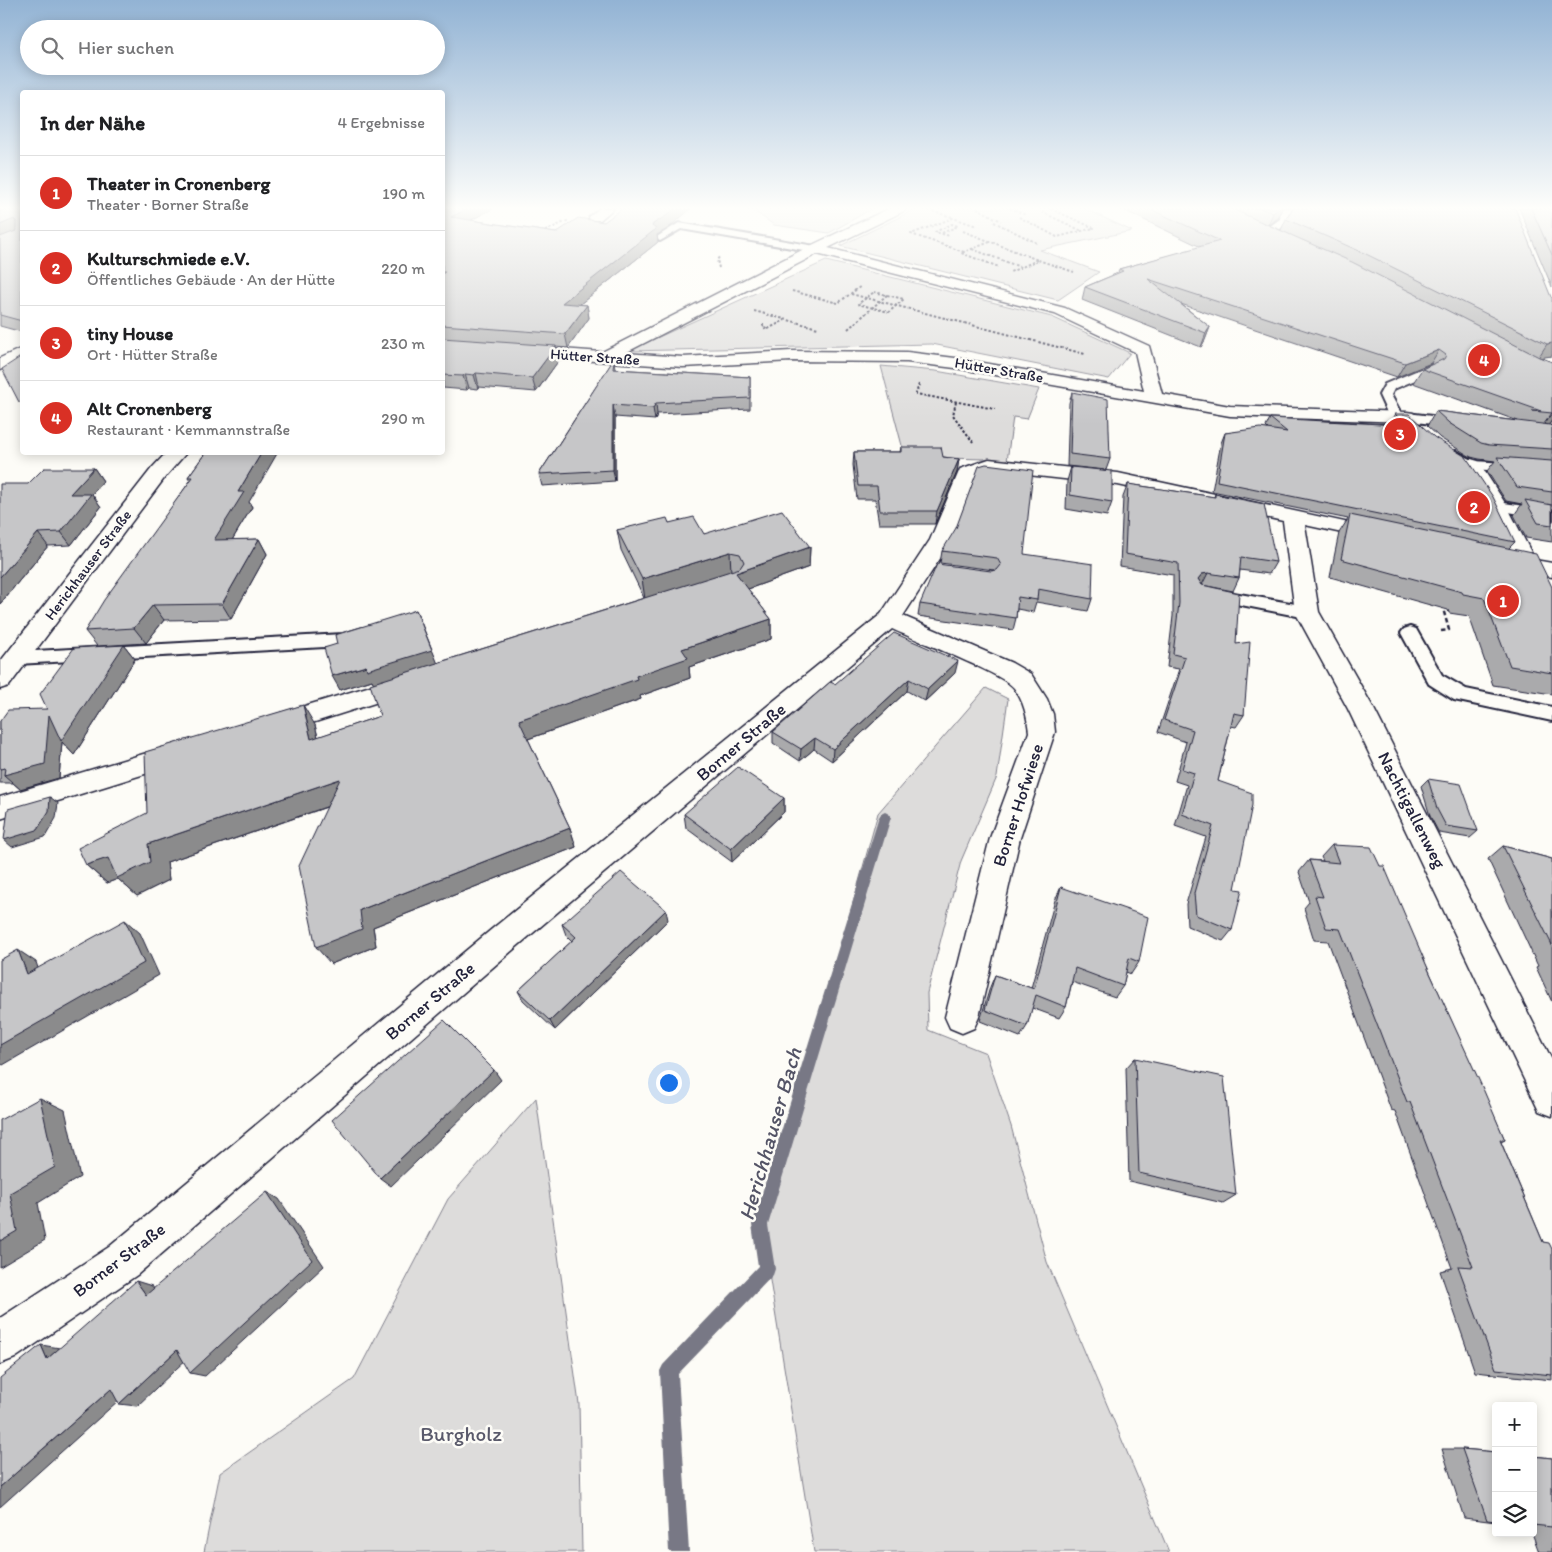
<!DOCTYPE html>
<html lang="de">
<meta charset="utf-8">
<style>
:root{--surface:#fff;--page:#f6f6f6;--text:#202124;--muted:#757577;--line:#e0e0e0;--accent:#d93025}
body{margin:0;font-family:Itim,sans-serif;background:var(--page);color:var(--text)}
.controls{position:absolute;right:15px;bottom:15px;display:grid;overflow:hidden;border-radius:5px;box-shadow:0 2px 12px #0003}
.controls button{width:45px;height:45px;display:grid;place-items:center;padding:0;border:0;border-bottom:1px solid var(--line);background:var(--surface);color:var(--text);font:25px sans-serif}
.you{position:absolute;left:668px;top:1082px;width:18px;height:18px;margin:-12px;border:4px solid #fff;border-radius:50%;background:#1a73e8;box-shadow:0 0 0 8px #1a73e833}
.badge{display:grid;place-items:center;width:32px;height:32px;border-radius:50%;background:var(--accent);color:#fff;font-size:16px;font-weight:700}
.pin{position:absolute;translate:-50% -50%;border:2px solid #fff;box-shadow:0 1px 5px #0006}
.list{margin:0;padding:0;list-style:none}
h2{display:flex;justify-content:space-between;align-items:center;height:65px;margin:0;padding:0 20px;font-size:21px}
h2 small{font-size:16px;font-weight:400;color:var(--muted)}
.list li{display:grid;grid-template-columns:32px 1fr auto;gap:15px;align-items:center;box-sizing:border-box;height:75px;padding:0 20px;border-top:1px solid var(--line)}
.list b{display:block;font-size:19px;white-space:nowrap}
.list p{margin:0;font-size:16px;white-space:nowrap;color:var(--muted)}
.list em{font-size:16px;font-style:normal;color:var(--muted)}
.icon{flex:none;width:28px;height:28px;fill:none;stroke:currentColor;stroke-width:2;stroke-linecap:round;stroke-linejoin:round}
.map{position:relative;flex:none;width:1552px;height:1552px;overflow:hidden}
.search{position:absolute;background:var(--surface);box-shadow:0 2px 12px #0003;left:20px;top:20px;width:425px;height:55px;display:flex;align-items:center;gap:12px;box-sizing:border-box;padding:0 18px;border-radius:28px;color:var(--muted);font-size:19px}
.panel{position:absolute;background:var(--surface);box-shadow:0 2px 12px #0003;left:20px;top:90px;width:425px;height:365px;border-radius:5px}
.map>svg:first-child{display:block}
.green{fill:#dddcdb;stroke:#807f8b}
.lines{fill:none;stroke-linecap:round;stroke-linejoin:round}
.stream{fill:#787885;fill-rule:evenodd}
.service-casing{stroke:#22223b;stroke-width:4}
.minor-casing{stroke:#22223b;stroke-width:3}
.path-far1{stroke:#22223b;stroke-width:2;stroke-dasharray:2.5 2;stroke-linecap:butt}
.path{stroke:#22223b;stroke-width:2.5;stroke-dasharray:4.5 3;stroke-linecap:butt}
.service{fill:#fdfcf7;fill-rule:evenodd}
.minor{fill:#fdfcf7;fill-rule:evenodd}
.wall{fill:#aaaaac;stroke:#22223b}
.shaded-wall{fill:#8b8b8c;stroke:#22223b}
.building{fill:#c6c6c8;stroke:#22223b}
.labels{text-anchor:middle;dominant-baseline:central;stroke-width:5;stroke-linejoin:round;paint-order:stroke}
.far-street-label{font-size:15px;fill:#22223b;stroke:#fdfcf7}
.street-label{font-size:18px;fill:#22223b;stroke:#fdfcf7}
.near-park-label{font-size:21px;fill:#5a5a6b;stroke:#fdfcf7}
.near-water-label{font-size:22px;font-style:italic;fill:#545466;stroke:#fdfcf7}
</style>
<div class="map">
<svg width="1552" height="1552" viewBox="0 0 1552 1552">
<rect width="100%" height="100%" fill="#fdfcf7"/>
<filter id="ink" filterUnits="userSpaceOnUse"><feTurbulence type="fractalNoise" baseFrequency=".02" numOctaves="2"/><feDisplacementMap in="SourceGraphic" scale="10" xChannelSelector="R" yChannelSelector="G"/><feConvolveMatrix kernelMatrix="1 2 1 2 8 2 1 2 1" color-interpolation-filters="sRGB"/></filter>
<g filter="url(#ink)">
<g class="green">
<path d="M740,208H873L829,233L774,225L754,211Z"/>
<path d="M918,208H1083L1132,231L1040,250L1099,272L1058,300L840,246Z"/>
<path d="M826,261L1052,317L1130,353L1109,379L932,344L628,351Z"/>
<path d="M881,366L936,371L1039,389L1027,419L1013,417L1007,461L985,459L905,457Z"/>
<path d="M986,688L1008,699L997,777L961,861L927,993L928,1030L986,1053L1011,1126L1047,1262L1169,1552H814L762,1231L878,813Z"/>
<path d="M536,1098L579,1404L582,1552H204L220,1473L354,1379L448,1199Z"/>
</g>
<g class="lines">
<path class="stream" d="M885,812L889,814L891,817L768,1225L775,1269L773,1275L678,1374L689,1552H669L660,1371L663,1365L758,1266L752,1225L879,817L881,814Z"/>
<g class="service-casing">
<g id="service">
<path d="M1281,208H1291C1291,221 1279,235 1266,233V229L1280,219Z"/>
<path d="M679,223L815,246L820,249L815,252L681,229L660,241L655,238Z"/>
<path d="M1430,365L1436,369L1434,372L1394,389L1391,395L1402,415L1407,413L1457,419L1462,420L1464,423L1462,426L1457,427L1407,421L1401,419L1396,421L1389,417L1379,395L1385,384Z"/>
<path d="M1456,451L1474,461L1552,466V474L1471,469L1451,458L1449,455L1451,452Z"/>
<path d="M1497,502L1552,510V520L1492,509L1490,506L1492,503Z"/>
<path d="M1211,589L1307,606L1313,608L1315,612L1313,616L1307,618L1205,598L1203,594L1205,590Z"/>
<path d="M1410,627L1416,629L1442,675L1466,689L1552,707V721L1454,700L1429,684L1401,633L1404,629Z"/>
<path d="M363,628L369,630L372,634L369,638L343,646L17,664L11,662L8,658L11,654L17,652L343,634Z"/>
</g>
</g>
<g class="minor-casing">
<g id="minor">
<path d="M600,208H614L600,220H590L589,217Z"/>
<path d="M890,208H906L904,211L828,248L1065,308L1149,346L1162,394L1230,406L1407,412L1413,413L1416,417L1413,421L1407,422L1230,416L955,368L907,362L791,361L683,367L521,356L515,354L513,351L515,348L521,346L602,352L810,246ZM817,254L1055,314L1135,352L1144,391L955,358L907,352L791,351L683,357L625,353Z"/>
<path d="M22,348V359L0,370V358Z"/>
<path d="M167,452H187L166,476L9,686L0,689V662L152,468Z"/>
<path d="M989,459L1118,473L1386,531L1390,535L1386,539L1379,541L1305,525L1319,612L1374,709L1552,1060V1116L1539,1111L1348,709L1295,612L1283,521L1118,485L991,471L975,477L952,540L903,616L1012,663L1031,674L1047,699L1053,714L1055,732L1020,838L979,1017L974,1028L962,1033L950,1028L945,1017L990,838L1029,732C1027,716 1024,702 1014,688C1004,674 913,639 892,629L514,949L137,1275L15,1358L0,1364V1318L109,1247L492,929L881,614L930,540L960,469Z"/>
<path d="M1471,459L1478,461L1507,506L1535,560L1552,563V577L1499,567L1496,562L1499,557L1511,556L1487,506L1461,465L1464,461Z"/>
<path d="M410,674L419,677L423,683L419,689L274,735L265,732L261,725L265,718Z"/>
<path d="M180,743L190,746L193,753L190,760L0,819V797Z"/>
</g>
</g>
<g class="path-far1">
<path d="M977,208L1001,221"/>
<path d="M1010,208L1026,215"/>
<path d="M928,210L952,217"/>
<path d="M1042,212L1082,231"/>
<path d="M1019,217L1057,237L1094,228L1049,208"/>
<path d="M994,222L1037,243"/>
<path d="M963,231L1038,260L1010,272"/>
<path d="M541,233L569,220"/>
<path d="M942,233L958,226L952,224L935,232L950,236"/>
<path d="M990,242L961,253L999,267"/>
<path d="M972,249L1020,267"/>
<path d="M964,252L911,234L953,218L977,226"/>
<path d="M1038,260L1074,272"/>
<path d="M719,268L717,260L720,256"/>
<path d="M792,291L838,303L861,286"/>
<path d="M874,292L904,299L889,312L858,304Z"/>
<path d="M851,294L1085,354"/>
<path d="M754,311L818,328"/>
<path d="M763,324V327L768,330"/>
<path d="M768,329L785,320"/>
<path d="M848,329L888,294"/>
<path d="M919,384L916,394L995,409"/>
<path d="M956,402L953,415L973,442"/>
</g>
<path class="path" d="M1441,631L1449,630L1442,605"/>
<use href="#service" class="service"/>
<use href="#minor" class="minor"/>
</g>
<g class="wall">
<path d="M22,208V332L0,326V211Z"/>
<path d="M442,208H494L471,220L556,233L604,222L667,229L657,235L658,242L580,304L587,305L589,318L568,348L556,347L559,360L536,392L479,387L478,389L469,388L467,390L443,388Z"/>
<path d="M1119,208H1282L1278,218L1268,225L1281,230L1286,219L1292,210L1293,208H1515L1552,356L1540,357L1552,362V542L1526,538L1514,515L1522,504L1506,501L1487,471L1495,461L1479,459L1471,457L1440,438L1427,426L1436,411L1518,421L1413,383L1422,369L1432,364L1431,363L1397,377L1181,304L1210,327L1205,340L1201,347L1082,300L1085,287L1118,273L1119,269L1201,247Z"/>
<path d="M1519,208H1552V287Z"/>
<path d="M614,359L615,369L750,377V409L657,414L655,420L615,417V481L542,486L539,474Z"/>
<path d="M1072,392L1110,459L1106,470L1067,466L1069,403Z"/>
<path d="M1395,414L1515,542L1509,548L1552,587V694L1493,685L1469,616L1449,613L1448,610L1330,577L1339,533L1348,519L1212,491L1221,443L1225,433L1268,429L1266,427L1270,418L1390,424V423Z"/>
<path d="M901,447L943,457L959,459L957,472L935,524H879L875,499H857L853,465L854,452H900Z"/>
<path d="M206,452L249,502L252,507L232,540L259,539L267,554L231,619L164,620L146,643L97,646L85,631L190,481L188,477Z"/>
<path d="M1071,467L1112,502L1107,516L1066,509L1067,481Z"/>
<path d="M94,468L103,481L92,494L101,507L71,545L48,546L0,604L28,484Z"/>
<path d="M1128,484L1214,497L1215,494L1276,562L1269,574L1240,570L1239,578L1233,591L1202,585L1236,644L1244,715L1236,727L1231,726L1218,781L1235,889L1232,930L1223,941L1187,926L1186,904L1206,837L1175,826L1187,785L1175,781L1186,742L1158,732L1179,669L1167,667L1173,616V575L1120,566L1123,497Z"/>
<path d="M669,523L704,534L810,547L809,567L748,589L771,619V639L689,667L690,678L640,696L641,699L528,739L570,828L576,847L373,927L376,946L331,964L327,807L167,862L169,880L137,896L118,879L107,883L86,865L147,813L315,725L318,737L380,716L374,683L372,680L340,690L337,644L416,610L437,663L644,598L621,550L617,530Z"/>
<path d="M942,551L1024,554L1092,599L1088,611L1036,602L1033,612L1017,609L1016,618L1013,630L918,616L920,604L991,571L994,570L940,563Z"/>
<path d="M124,645L135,659L74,755L62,742L59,778L20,789L13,783H0V721L47,709Z"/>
<path d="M955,673L925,701L907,691L832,761L814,749L800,761L773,743V732L835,684Z"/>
<path d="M1428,779L1478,831L1470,838L1439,833L1430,816L1421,786Z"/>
<path d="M784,798V812L732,862L686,828L684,814Z"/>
<path d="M1332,845L1380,866L1429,971L1505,1140L1501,1142L1543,1242L1552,1249V1380L1475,1372L1440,1271L1452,1268L1395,1111L1391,1110L1328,941L1314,940L1304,908L1309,902L1299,872L1309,860L1323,861L1321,857Z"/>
<path d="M1503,846L1552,859V1002L1536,967L1538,966L1488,859Z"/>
<path d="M1061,887L1139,962L1131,974L1126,972L1123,986L1115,997L1072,982L1066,1007L1059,1018L1032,1008L1027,1026L1020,1037L980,1021L990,987L995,975L1031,988L1055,900Z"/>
<path d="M668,920L555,1030L523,1000L518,991L572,941L566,935L562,924Z"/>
<path d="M1135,1058L1236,1195L1223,1203L1129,1181L1126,1068Z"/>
<path d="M1442,1449H1462L1496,1452V1522L1464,1518Z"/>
<path d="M1533,1456L1552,1458V1552H1539L1532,1533H1533Z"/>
</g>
<g class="shaded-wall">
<path d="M469,208H494L454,229L451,217Z"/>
<path d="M676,208H692L667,229L657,235L658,242L565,316L562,303L652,226L653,224Z"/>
<path d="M1280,208H1282L1278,218L1268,225L1273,213Z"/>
<path d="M14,219L21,231L0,240V225Z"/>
<path d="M587,305L589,318L568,348L565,334Z"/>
<path d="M1210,327L1205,340L1201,347L1206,333Z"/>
<path d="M1552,343V356L1538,358L1547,344Z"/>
<path d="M556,346L559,360L536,392L532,378Z"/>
<path d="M1439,350L1431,363L1397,377L1405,363Z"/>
<path d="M476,373L479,387L478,389L474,375Z"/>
<path d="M465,374L469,388L467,390L463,376Z"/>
<path d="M656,403L657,414L655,420L653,408Z"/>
<path d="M613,405L615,417V481L613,470Z"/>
<path d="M1552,413V420L1548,426L1541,428Z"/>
<path d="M262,452H278L249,502L252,507L223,555L214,540L238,492Z"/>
<path d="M959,459L957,472L935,524L937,511Z"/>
<path d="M94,468L103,481L92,494L101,507L71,545L61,532L70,494Z"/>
<path d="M38,533L48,546L0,604V577Z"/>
<path d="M259,539L267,554L231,619L222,604Z"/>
<path d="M810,547L809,567L737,593L736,573Z"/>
<path d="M730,552L731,572L645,599L642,579Z"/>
<path d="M1208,573L1202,585L1198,579L1202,574Z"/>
<path d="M153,605L164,620L146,643L134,628Z"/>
<path d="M416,610L438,664L374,684L372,680L340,690L332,676L366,666Z"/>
<path d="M771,619V639L689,667L690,678L640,696L641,699L525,740L519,720L636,676L682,649Z"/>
<path d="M124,645L135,659L74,755L62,742L59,778L20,789L4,775L49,715Z"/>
<path d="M958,661L955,673L925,701L928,689Z"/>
<path d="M909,679L907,691L832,761L833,749Z"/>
<path d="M303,705L315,725L323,759L311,739Z"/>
<path d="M815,738L814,749L800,761L801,749Z"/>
<path d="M340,779L352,798L167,862L169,880L137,896L118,879L107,883L86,865Z"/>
<path d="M50,797L58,803L56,818L45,837L12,847L4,840Z"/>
<path d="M784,798V812L732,862L731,849Z"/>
<path d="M570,828L576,847L373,927L376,946L331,964L316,947L360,910Z"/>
<path d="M666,910L668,920L555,1030L550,1021Z"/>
<path d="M125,920L140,933L159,975L3,1065L0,1063V1045Z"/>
<path d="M18,950L36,962L44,986L27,974Z"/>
<path d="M494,1070L501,1080L391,1186L380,1178Z"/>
<path d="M40,1098L65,1110L80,1177L38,1203L45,1240L0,1267V1241L10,1193Z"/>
<path d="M267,1192L279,1199L324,1266L205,1376L190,1373Z"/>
<path d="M136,1281L152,1286L162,1299L146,1295Z"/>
<path d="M41,1345L60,1348L47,1359Z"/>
<path d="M177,1350L193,1353L137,1406L119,1404Z"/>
<path d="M111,1389L129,1391L0,1507V1487Z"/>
</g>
<g class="building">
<path d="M8,208H22V321L0,315V237L16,231V221L14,219L0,225V211Z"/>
<path d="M442,208H469L451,217L556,233L578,218L604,222L623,208H676L666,216L653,224L652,226L656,229L562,303L587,305L565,334L442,325V274L445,272H442Z"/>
<path d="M1148,208H1230L1352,262L1539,357L1552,362V413L1532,411H1541L1422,369L1444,359L1446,355L1439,350L1405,363L1148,279L1210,327L1206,333L1085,287L1123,271L1119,269L1220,241Z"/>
<path d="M1260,208H1280L1273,213Z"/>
<path d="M1294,208H1515L1551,297L1552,298V343L1547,344L1364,253L1286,219Z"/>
<path d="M1531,208H1552V255Z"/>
<path d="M442,338L556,346L532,378L476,373L474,375L465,374L463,376L442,375Z"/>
<path d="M22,356V402H19L2,369Z"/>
<path d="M614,359L613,369L750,377V398L656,403L653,408L613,405V470L539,474Z"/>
<path d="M1072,392L1108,399L1110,459L1070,454Z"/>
<path d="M1436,411L1550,425L1552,427V449L1489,445L1481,443L1449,423Z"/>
<path d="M1395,414H1409L1434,437L1466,457L1493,497L1515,542L1217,481L1225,433L1260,428L1287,432L1270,418L1399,425L1394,418H1399Z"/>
<path d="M901,447H941L943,457L959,459L937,511H880L877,486H858L854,452H901Z"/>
<path d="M206,452H262L238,492H244L214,540L259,539L222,604L153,605L134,628L85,631L104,600L193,477H188Z"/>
<path d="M1497,457L1552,461V492L1517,487Z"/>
<path d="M986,464L1033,470L1024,554L1093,564L1092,599L1038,589L1037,600L1018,597L1016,618L920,604L937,564L991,571L997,570L1001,565L997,558L942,551L956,528L979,466Z"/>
<path d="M1071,467L1112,471V502L1070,495Z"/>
<path d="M44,468H94L70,494H91L61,532L38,533L0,577V484H28Z"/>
<path d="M1128,484L1215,497V494L1264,504L1276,562L1241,557L1239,578L1208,573L1202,574L1198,579L1202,585L1239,593L1236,644L1250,642L1244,715L1234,713L1218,781L1252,793V805L1235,889L1242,890L1232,930L1196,915L1194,893L1213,826L1182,814L1194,773L1182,769L1193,730L1164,720L1185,657L1173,654L1179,603L1178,563L1125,554Z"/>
<path d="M1525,500L1552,505V525L1538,523Z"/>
<path d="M782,510L810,547L736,573L771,619L682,649L688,658L636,676L637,679L519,720L570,828L360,910L362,929L316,947L299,866L340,779L148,844L150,862L117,878L108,858L86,865L78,848L147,813L145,752L303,705L311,739L380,716L370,684L740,568L744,562L740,554L730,552L642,579L617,530L667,518L669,523L694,517L704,534Z"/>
<path d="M1350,515L1536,554L1552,587V673L1510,666L1484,598L1463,594L1462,592L1341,559Z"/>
<path d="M416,610L432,650L367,670L366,666L332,676L324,648L337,644L335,635Z"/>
<path d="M894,633L958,661L928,689L909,679L833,749L815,738L801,749L773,732L830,682L835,684Z"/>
<path d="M124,645L61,741L49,715L45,764L4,775L5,768L0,769V721L8,710L47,709L40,694L74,648Z"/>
<path d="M738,767L784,798L731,849L684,814Z"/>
<path d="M1428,779L1461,784L1478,831L1446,826L1437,809Z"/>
<path d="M50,797L49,811L37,830L4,840L8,809Z"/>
<path d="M1332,845L1371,847L1380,866H1384L1429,971L1484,1091L1505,1140H1500L1543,1242L1549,1243L1552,1249V1375L1496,1369L1458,1266L1473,1267L1410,1102H1407L1340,929L1326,928L1315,896L1323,897L1309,860L1339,863Z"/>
<path d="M1503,846L1552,859V945Z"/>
<path d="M621,872L666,910L550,1021L518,991L576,937L562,924Z"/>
<path d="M1061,887L1148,917L1139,962L1129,958L1123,986L1075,968L1066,1007L1036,995L1027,1026L985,1010L995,975L1034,989Z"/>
<path d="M125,920L144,963L0,1045V960L18,950L27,974Z"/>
<path d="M444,1020L494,1070L380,1178L332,1120Z"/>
<path d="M1135,1058L1224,1077L1236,1195L1139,1173Z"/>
<path d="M40,1098L55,1167L10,1193L17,1231L0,1241V1120Z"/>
<path d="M267,1192L312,1260L190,1373L177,1350L119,1404L111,1389L0,1487V1378L41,1345L47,1359L136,1281L146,1295Z"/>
<path d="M1462,1449L1496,1452V1521L1487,1520Z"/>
<path d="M1533,1456L1552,1458V1527L1533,1525Z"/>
</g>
</g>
<linearGradient id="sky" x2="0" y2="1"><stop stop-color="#92b3d4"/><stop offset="0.49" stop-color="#fefefb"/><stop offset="1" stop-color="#fefefb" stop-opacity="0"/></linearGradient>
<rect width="1552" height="425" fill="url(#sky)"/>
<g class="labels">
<g class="far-street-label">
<text transform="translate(595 357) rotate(4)">Hütter Straße</text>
<text transform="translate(999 370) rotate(10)">Hütter Straße</text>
<text transform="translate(88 565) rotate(-53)">Herichhauser Straße</text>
</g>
<g class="street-label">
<text transform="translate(741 742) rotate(-40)">Borner Straße</text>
<text transform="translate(1018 805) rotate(-72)">Borner Hofwiese</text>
<text transform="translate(1412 810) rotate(63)">Nachtigallenweg</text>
<text transform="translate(430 1001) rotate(-40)">Borner Straße</text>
<text transform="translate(119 1260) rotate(-37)">Borner Straße</text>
</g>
<g class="near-park-label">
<text x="461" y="1433">Burgholz</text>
</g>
<g class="near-water-label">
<text transform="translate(770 1134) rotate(-74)">Herichhauser Bach</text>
</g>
</g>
</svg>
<div class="controls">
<button>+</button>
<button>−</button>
<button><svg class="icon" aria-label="layers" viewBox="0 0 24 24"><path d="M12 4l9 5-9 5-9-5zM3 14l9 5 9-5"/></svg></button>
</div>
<div class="you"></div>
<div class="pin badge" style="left:1503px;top:601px">1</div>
<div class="pin badge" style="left:1474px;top:507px">2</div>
<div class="pin badge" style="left:1400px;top:434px">3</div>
<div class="pin badge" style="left:1484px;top:360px">4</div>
<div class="search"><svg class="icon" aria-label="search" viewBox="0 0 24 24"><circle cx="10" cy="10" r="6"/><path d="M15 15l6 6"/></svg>Hier suchen</div>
<section class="panel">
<h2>In der Nähe<small>4 Ergebnisse</small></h2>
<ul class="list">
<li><span class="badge">1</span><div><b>Theater in Cronenberg</b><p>Theater · Borner Straße</p></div><em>190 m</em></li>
<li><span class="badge">2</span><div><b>Kulturschmiede e.V.</b><p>Öffentliches Gebäude · An der Hütte</p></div><em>220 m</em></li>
<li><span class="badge">3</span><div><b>tiny House</b><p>Ort · Hütter Straße</p></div><em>230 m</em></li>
<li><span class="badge">4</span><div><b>Alt Cronenberg</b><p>Restaurant · Kemmannstraße</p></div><em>290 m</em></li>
</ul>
</section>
</div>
